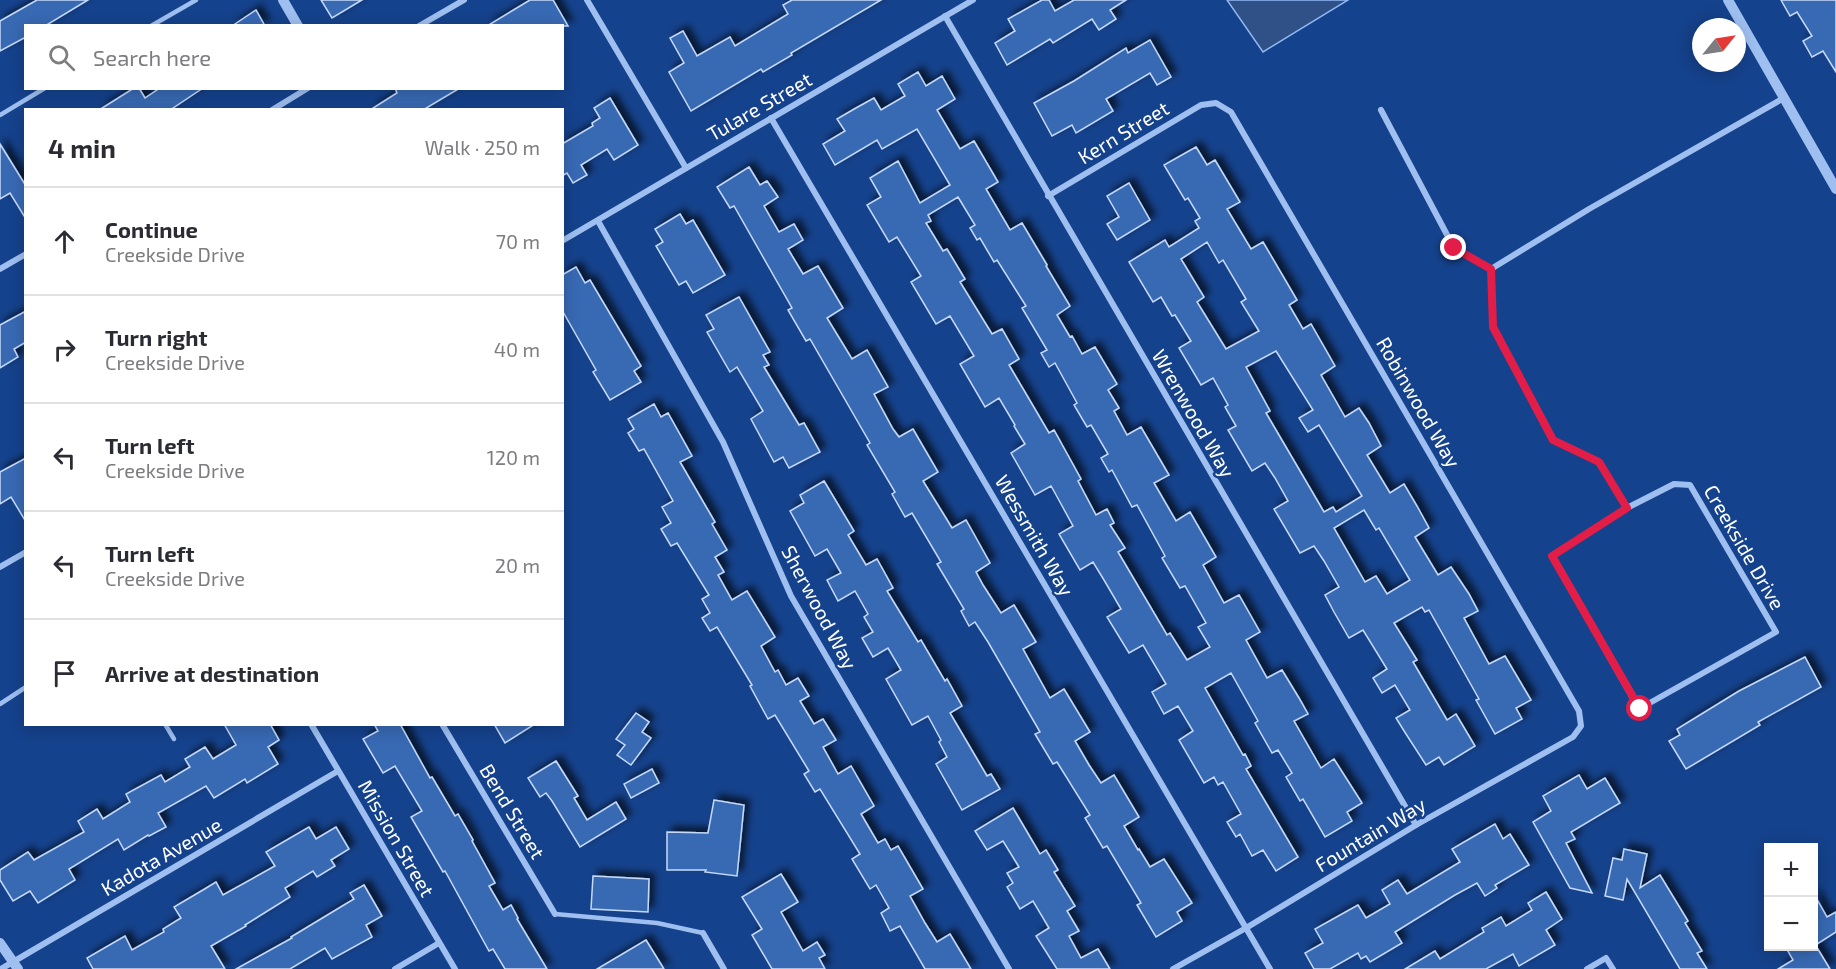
<!DOCTYPE html>
<meta charset="utf-8">
<style>
:root{--surface:#fff;--page:#f7f7f7;--text:#2b2b33;--muted:#7c7c81;--line:#e1e1e2}
body{margin:0;font-family:"Exo 2",sans-serif;background:var(--page);color:var(--text)}
.controls{position:absolute;right:18px;bottom:18px;display:grid;overflow:hidden;border-radius:0px;box-shadow:0 3px 15px #0003}
.controls button{width:54px;height:54px;display:grid;place-items:center;padding:0;border:0;border-bottom:2px solid var(--line);background:var(--surface);color:var(--text);font:30px sans-serif}
.compass{position:absolute;left:1692px;top:18px;width:54px;height:54px;border-radius:50%;background:var(--surface);box-shadow:0 3px 15px #0003;rotate:60deg}
.stop{position:absolute;width:18px;height:18px;margin:-14px;border:4px solid #e11d48;border-radius:50%;background:#fff}
.stop.end{background:#e11d48;border-color:#fff;box-shadow:0 2px 6px #0008}
.list{margin:0;padding:0;list-style:none}
h2{display:flex;justify-content:space-between;align-items:center;height:78px;margin:0;padding:0 24px;font-size:26px}
h2 small{font-size:20px;font-weight:400;color:var(--muted)}
.list li{display:grid;grid-template-columns:39px 1fr auto;gap:18px;align-items:center;box-sizing:border-box;height:108px;padding:0 24px;border-top:2px solid var(--line)}
.list b{display:block;font-size:22px;white-space:nowrap}
.list p{margin:0;font-size:20px;white-space:nowrap;color:var(--muted)}
.list em{font-size:20px;font-style:normal;color:var(--muted)}
.icon{flex:none;width:33px;height:33px;fill:none;stroke:currentColor;stroke-width:2;stroke-linecap:round;stroke-linejoin:round}
.map{position:relative;flex:none;width:1836px;height:969px;overflow:hidden}
.search{position:absolute;background:var(--surface);box-shadow:0 3px 15px #0003;left:24px;top:24px;width:540px;height:66px;display:flex;align-items:center;gap:15px;box-sizing:border-box;padding:0 21px;border-radius:0px;color:var(--muted);font-size:22px}
.panel{position:absolute;background:var(--surface);box-shadow:0 3px 15px #0003;left:24px;top:108px;width:540px;height:618px;border-radius:0px}
.map>svg:first-child{display:block}
.water{fill:#305188;stroke:#90b9f3;stroke-width:1.5}
.building{fill:#3969b3;stroke:#c5dafb;stroke-width:1.5;fill-rule:evenodd;filter:url(#shadow)}
.lines{fill:none;stroke-linecap:round;stroke-linejoin:round}
.service{stroke:#9ebff0;stroke-width:4.5}
.minor{stroke:#9ebff0;stroke-width:6}
.tertiary{stroke:#9ebff0;stroke-width:10}
.route{stroke:#e11d48;stroke-width:8}
.labels{text-anchor:middle;dominant-baseline:central;stroke-width:5;stroke-linejoin:round;paint-order:stroke}
.street-label{font-size:20px;fill:#fff;stroke:#15428c}
</style>
<div class="map">
<svg width="1836" height="969" viewBox="0 0 1836 969">
<defs>
<filter id="shadow"><feDropShadow dx="5.5" dy="-5.5" stdDeviation="3" flood-color="#0009"/></filter>
</defs>
<rect width="100%" height="100%" fill="#15428c"/>
<path class="water" d="M1227,0H1348L1263,52Z"/>
<g class="building">
<path d="M37,0H88L45,26H26V37L0,51V21Z"/>
<path d="M321,0H362L332,18Z"/>
<path d="M530,0H553L568,26H487Z"/>
<path d="M792,0H881L791,53L792,55L763,72L761,69L691,111L669,72L684,63L670,38L683,31L697,56L730,37L735,46L788,14L783,5Z"/>
<path d="M1042,0H1049L1055,11L1074,0H1126L1110,10L1116,19L1099,30L1092,19L1053,43L1050,39L1007,65L995,43L1015,31L1008,19Z"/>
<path d="M1781,0H1836V72L1823,51L1812,57L1803,41L1812,36L1797,12L1790,16Z"/>
<path d="M256,10L265,26H232Z"/>
<path d="M1150,40L1171,77L1157,85L1150,73L1106,99L1113,111L1076,133L1072,125L1052,136L1034,103L1074,81L1126,48L1128,53Z"/>
<path d="M918,72L926,86L942,76L955,99L937,110L960,149L974,141L998,182L986,189L1010,230L1022,223L1047,265L1046,266L1070,306L1057,315L1070,337L1072,336L1082,354L1095,347L1117,384L1108,390L1119,408L1114,411L1127,435L1141,427L1169,475L1154,483L1176,521L1190,512L1216,557L1203,565L1224,603L1239,595L1251,616L1260,632L1246,640L1267,678L1282,670L1299,698L1308,714L1294,721L1321,768L1334,759L1362,803L1347,812L1352,821L1325,837L1303,799L1300,801L1286,777L1292,773L1278,750L1272,753L1255,723L1258,721L1231,673L1205,688L1243,755L1245,754L1251,766L1246,769L1298,857L1276,871L1263,850L1252,856L1240,834L1236,837L1227,822L1241,814L1223,782L1218,785L1214,777L1204,783L1179,740L1193,731L1178,706L1164,714L1152,692L1166,684L1143,645L1129,653L1107,617L1121,609L1104,580L1093,562L1080,570L1059,534L1073,526L1055,493L1051,486L1035,495L1011,453L1025,444L1014,426L1015,425L999,398L985,407L960,364L974,356L950,316L936,324L911,282L921,276L897,237L889,242L867,205L881,197L870,178L898,161L920,203L950,185L917,129L882,149L877,140L835,165L823,144L845,131L837,119L856,108L874,98L881,110L905,96L898,84ZM958,197L975,225L970,228L977,240L980,238L994,262L997,260L1026,306L1022,308L1047,350L1041,353L1049,367L1055,363L1077,403L1074,405L1087,427L1091,425L1108,454L1101,458L1109,472L1112,470L1132,507L1137,505L1165,556L1162,558L1180,588L1185,586L1206,623L1198,627L1210,647L1187,660L1170,633L1167,635L1118,552L1125,548L1110,525L1114,523L1107,509L1096,515L1078,481L1081,479L1054,430L1049,433L1009,365L1019,359L1002,329L992,334L960,282L965,279L947,249L943,251L926,223L931,221L928,215Z"/>
<path d="M134,88H139L145,98L160,88H203L170,110H99Z"/>
<path d="M395,88H460L423,110H370L397,93Z"/>
<path d="M610,98L638,145L614,160L607,149L581,165L587,175L573,183L567,173L562,176V144L593,126L592,123L600,118L594,108Z"/>
<path d="M0,144L26,186V219L10,193L0,199Z"/>
<path d="M1196,147L1207,165L1215,160L1240,202L1227,209L1251,249L1263,242L1297,300L1289,305L1303,329L1311,324L1335,366L1321,375L1345,417L1359,408L1369,423L1381,446L1367,455L1390,493L1404,484L1417,506L1429,528L1415,537L1438,575L1451,567L1469,594L1478,611L1464,618L1489,664L1505,656L1531,700L1516,708L1522,719L1495,734L1476,700L1479,699L1429,610L1425,612L1422,607L1394,623L1417,660L1413,662L1447,720L1456,714L1475,746L1444,765L1439,757L1426,765L1406,734L1396,718L1410,710L1395,685L1382,693L1373,678L1387,669L1363,630L1349,638L1334,612L1325,595L1339,587L1324,561L1314,546L1300,553L1274,509L1288,501L1275,478L1265,463L1252,471L1228,430L1236,426L1225,407L1228,405L1213,378L1201,385L1179,348L1191,341L1175,315L1172,316L1161,297L1153,302L1129,262L1165,240L1169,247L1199,228L1195,221L1200,218L1188,198L1185,200L1164,165ZM1207,242L1219,263L1223,260L1246,299L1241,302L1259,331L1226,349L1197,302L1204,297L1181,259ZM1276,351L1313,410L1299,418L1308,432L1319,425L1362,496L1336,512L1333,507L1324,512L1266,413L1270,411L1246,367ZM1364,510L1376,530L1379,528L1410,580L1387,594L1376,576L1365,582L1334,528Z"/>
<path d="M749,167L760,185L767,181L778,197L764,206L779,232L794,224L803,240L788,249L803,274L818,266L843,308L827,318L852,359L867,350L888,387L874,394L893,429L899,437L913,429L938,472L923,481L941,510L952,528L966,520L975,536L990,563L976,572L983,585L1001,613L1014,605L1036,642L1023,649L1050,698L1064,689L1090,732L1075,741L1089,765L1101,783L1114,775L1139,817L1124,826L1138,850L1139,849L1150,867L1164,859L1192,903L1177,912L1182,921L1156,937L1137,905L1141,903L1107,846L1103,848L1085,818L1090,815L1057,762L1053,764L1035,734L1040,732L988,642L975,622L969,626L961,611L964,609L937,564L941,562L912,513L905,517L892,494L895,492L867,445L870,443L810,339L806,341L788,310L792,308L734,206L730,208L717,187Z"/>
<path d="M1129,183L1150,220L1117,240L1107,224L1119,217L1107,196Z"/>
<path d="M680,214L686,224L693,220L725,275L693,293L686,281L679,285L656,246L663,242L655,229Z"/>
<path d="M576,267L585,283L590,280L641,366L634,371L641,382L610,400L593,372L596,370L562,310V275Z"/>
<path d="M739,297L770,352L763,355L769,365L764,367L799,425L804,423L820,452L789,468L783,457L774,462L751,419L763,411L737,367L730,372L707,332L714,329L706,315Z"/>
<path d="M26,311V342L14,349L18,357L0,368V325Z"/>
<path d="M654,404L661,417L668,413L692,456L680,462L715,522L712,524L727,550L715,557L724,572L718,575L732,600L747,591L775,637L761,646L775,672L778,670L786,685L798,678L809,696L800,701L814,724L823,719L836,740L823,747L838,774L851,766L874,806L861,814L878,843L885,839L891,850L898,846L923,889L910,896L925,923L937,942L950,934L971,969H925L900,926L890,931L881,913L889,908L876,885L870,889L852,859L860,854L820,789L815,792L804,774L809,771L775,715L768,719L750,686L752,685L717,627L710,631L702,618L710,613L702,599L709,595L677,543L671,546L661,529L671,523L662,507L673,501L644,449L639,451L628,433L634,429L628,419Z"/>
<path d="M26,458V522L11,497L0,504V472Z"/>
<path d="M824,481L854,531L848,535L866,565L877,559L893,588L887,591L918,642L921,640L945,681L947,679L962,706L950,713L987,776L991,774L1000,789L962,810L936,764L947,757L939,742L941,740L928,716L912,725L886,679L901,670L888,648L873,657L862,638L873,632L864,617L868,614L855,591L838,601L827,580L841,573L827,549L815,556L790,511L804,503L800,495Z"/>
<path d="M1805,657L1821,687L1758,722L1760,725L1686,769L1669,741L1680,735L1677,729L1739,691Z"/>
<path d="M636,713L649,722L642,732L651,738L631,765L617,755L625,745L616,739Z"/>
<path d="M224,724H270L279,740L268,747L278,764L247,783L245,779L214,798L206,786L158,813L166,827L149,836L148,835L124,850L118,839L69,869L75,880L38,903L30,891L13,901L0,880V870L28,852L34,860L84,832L78,821L97,809L103,819L130,802L126,794L161,775L165,782L190,767L185,759L205,747L213,759L236,745Z"/>
<path d="M374,724H400L430,778L432,777L455,816L458,814L473,840L472,841L495,883L489,886L503,910L511,905L518,918L517,919L547,969H505L493,949L489,951L445,871L443,872L411,817L422,811L395,766L383,773L363,739L378,731Z"/>
<path d="M494,724H535L505,743Z"/>
<path d="M556,761L578,796L574,798L587,820L616,802L626,819L580,847L552,801L546,793L540,797L528,778Z"/>
<path d="M652,769L659,783L631,798L624,784Z"/>
<path d="M1579,775L1587,789L1605,778L1620,803L1571,832L1575,839L1566,843L1592,893L1570,888L1533,822L1551,811L1543,796Z"/>
<path d="M714,800L744,805L737,876L705,872L706,870H667V832L708,833Z"/>
<path d="M1013,808L1040,854L1046,850L1058,870L1054,872L1075,906L1067,911L1079,931L1069,936L1081,958L1098,949L1110,969H1057L1036,936L1049,928L1033,901L1020,909L1007,887L1013,883L1007,873L1019,867L1003,841L987,850L975,831Z"/>
<path d="M1495,824L1503,839L1510,834L1529,865L1495,885L1497,888L1485,896L1477,883L1455,895L1395,932L1402,943L1370,962L1366,956L1361,959L1358,953L1330,969H1314L1305,953L1323,943L1315,929L1358,905L1366,918L1390,904L1382,890L1398,880L1407,894L1460,862L1452,849Z"/>
<path d="M309,827L316,839L336,827L349,849L331,860L335,866L317,877L313,871L285,888L290,897L245,925L246,926L211,946L225,969H93L87,958L125,936L132,950L164,932L163,929L181,918L174,907L203,890L216,882L223,895L275,866L266,852Z"/>
<path d="M1624,849L1647,854L1640,888L1660,875L1688,921L1685,923L1702,951L1697,953L1707,969H1680L1627,879L1623,900L1605,896L1613,858L1622,860Z"/>
<path d="M781,874L798,902L781,912L803,951L817,942L825,955L819,958L825,969H772L752,935L762,929L742,897Z"/>
<path d="M593,876L649,879L648,912L591,909Z"/>
<path d="M364,885L382,916L366,925L372,937L332,959L325,948L290,969H236L292,938L291,937L354,899L350,893Z"/>
<path d="M1546,892L1562,919L1546,930L1555,945L1519,966L1513,954L1486,969H1405L1435,951L1440,959L1484,932L1482,928L1501,917L1506,926L1532,910L1528,903Z"/>
<path d="M1814,894L1827,917L1836,912V932L1814,946Z"/>
<path d="M646,940L664,969H597Z"/>
<path d="M1785,946H1816L1830,969H1778L1793,960Z"/>
</g>
<g class="lines">
<g class="service">
<path d="M151,26L196,0"/>
<path d="M0,115L45,88"/>
<path d="M0,704L26,687"/>
<path d="M165,724L174,739"/>
<path d="M555,914L657,923L703,933"/>
</g>
<g class="minor">
<path d="M587,0L686,168"/>
<path d="M945,16L1416,825"/>
<path d="M419,26L464,0"/>
<path d="M272,110L308,88"/>
<path d="M1381,110L1454,248L1491,269L1493,327L1553,440L1599,462L1627,508"/>
<path d="M771,118L1270,969"/>
<path d="M1048,196L1201,105L1216,103L1231,112L1579,711L1581,726L1573,737L1416,825L1246,928L1173,969"/>
<path d="M598,221L723,442L791,596L1009,969"/>
<path d="M562,241L973,0"/>
<path d="M0,269L26,254"/>
<path d="M1491,269L1589,209L1784,98"/>
<path d="M1674,484L1690,485L1776,632L1639,709L1552,556L1627,508Z"/>
<path d="M0,567L26,552"/>
<path d="M311,724L455,969"/>
<path d="M442,724L555,914"/>
<path d="M703,933L724,969"/>
<path d="M1,969L338,771"/>
<path d="M395,969L439,943"/>
<path d="M1587,969L1606,958L1613,969"/>
</g>
<g class="tertiary">
<path d="M283,0L298,26"/>
<path d="M1728,0L1836,189"/>
<path d="M0,943L18,969"/>
</g>
</g>
<g class="lines">
<path class="route" d="M1454,248L1491,269L1493,327L1553,440L1599,462L1627,508L1552,556L1640,709"/>
</g>
<g class="labels">
<g class="street-label">
<text transform="translate(759 106) rotate(-30)">Tulare Street</text>
<text transform="translate(1123 132) rotate(-31)">Kern Street</text>
<text transform="translate(1419 402) rotate(60)">Robinwood Way</text>
<text transform="translate(1194 413) rotate(60)">Wrenwood Way</text>
<text transform="translate(1035 535) rotate(60)">Wessmith Way</text>
<text transform="translate(1745 547) rotate(60)">Creekside Drive</text>
<text transform="translate(820 607) rotate(62)">Sherwood Way</text>
<text transform="translate(513 811) rotate(59)">Bend Street</text>
<text transform="translate(1370 834) rotate(-31)">Fountain Way</text>
<text transform="translate(397 838) rotate(60)">Mission Street</text>
<text transform="translate(161 856) rotate(-30)">Kadota Avenue</text>
</g>
</g>
</svg>
<div class="controls">
<button>+</button>
<button>−</button>
</div>
<svg class="compass" viewBox="-18 -18 36 36"><path d="M0-13l5 13h-10z" fill="#e53935"/><path d="M0 13l5-13h-10z" fill="#7c7c81"/></svg>
<div class="stop" style="left:1640px;top:709px"></div>
<div class="stop end" style="left:1454px;top:248px"></div>
<div class="search"><svg class="icon" aria-label="search" viewBox="0 0 24 24"><circle cx="10" cy="10" r="6"/><path d="M15 15l6 6"/></svg>Search here</div>
<section class="panel">
<h2>4 min<small>Walk · 250 m</small></h2>
<ul class="list">
<li><svg class="icon" aria-label="ahead" viewBox="0 0 24 24"><path d="M12 20V5M6 11l6-6 6 6"/></svg><div><b>Continue</b><p>Creekside Drive</p></div><em>70 m</em></li>
<li><svg class="icon" aria-label="right" viewBox="0 0 24 24"><path d="M7 20v-9h11M14 6l5 5-5 5"/></svg><div><b>Turn right</b><p>Creekside Drive</p></div><em>40 m</em></li>
<li><svg class="icon" aria-label="left" viewBox="0 0 24 24"><path d="M17 20v-9H6M10 6l-5 5 5 5"/></svg><div><b>Turn left</b><p>Creekside Drive</p></div><em>120 m</em></li>
<li><svg class="icon" aria-label="left" viewBox="0 0 24 24"><path d="M17 20v-9H6M10 6l-5 5 5 5"/></svg><div><b>Turn left</b><p>Creekside Drive</p></div><em>20 m</em></li>
<li><svg class="icon" aria-label="arrive" viewBox="0 0 24 24"><path d="M6 21V4h12l-3 4 3 4H6"/></svg><div><b>Arrive at destination</b></div></li>
</ul>
</section>
</div>
